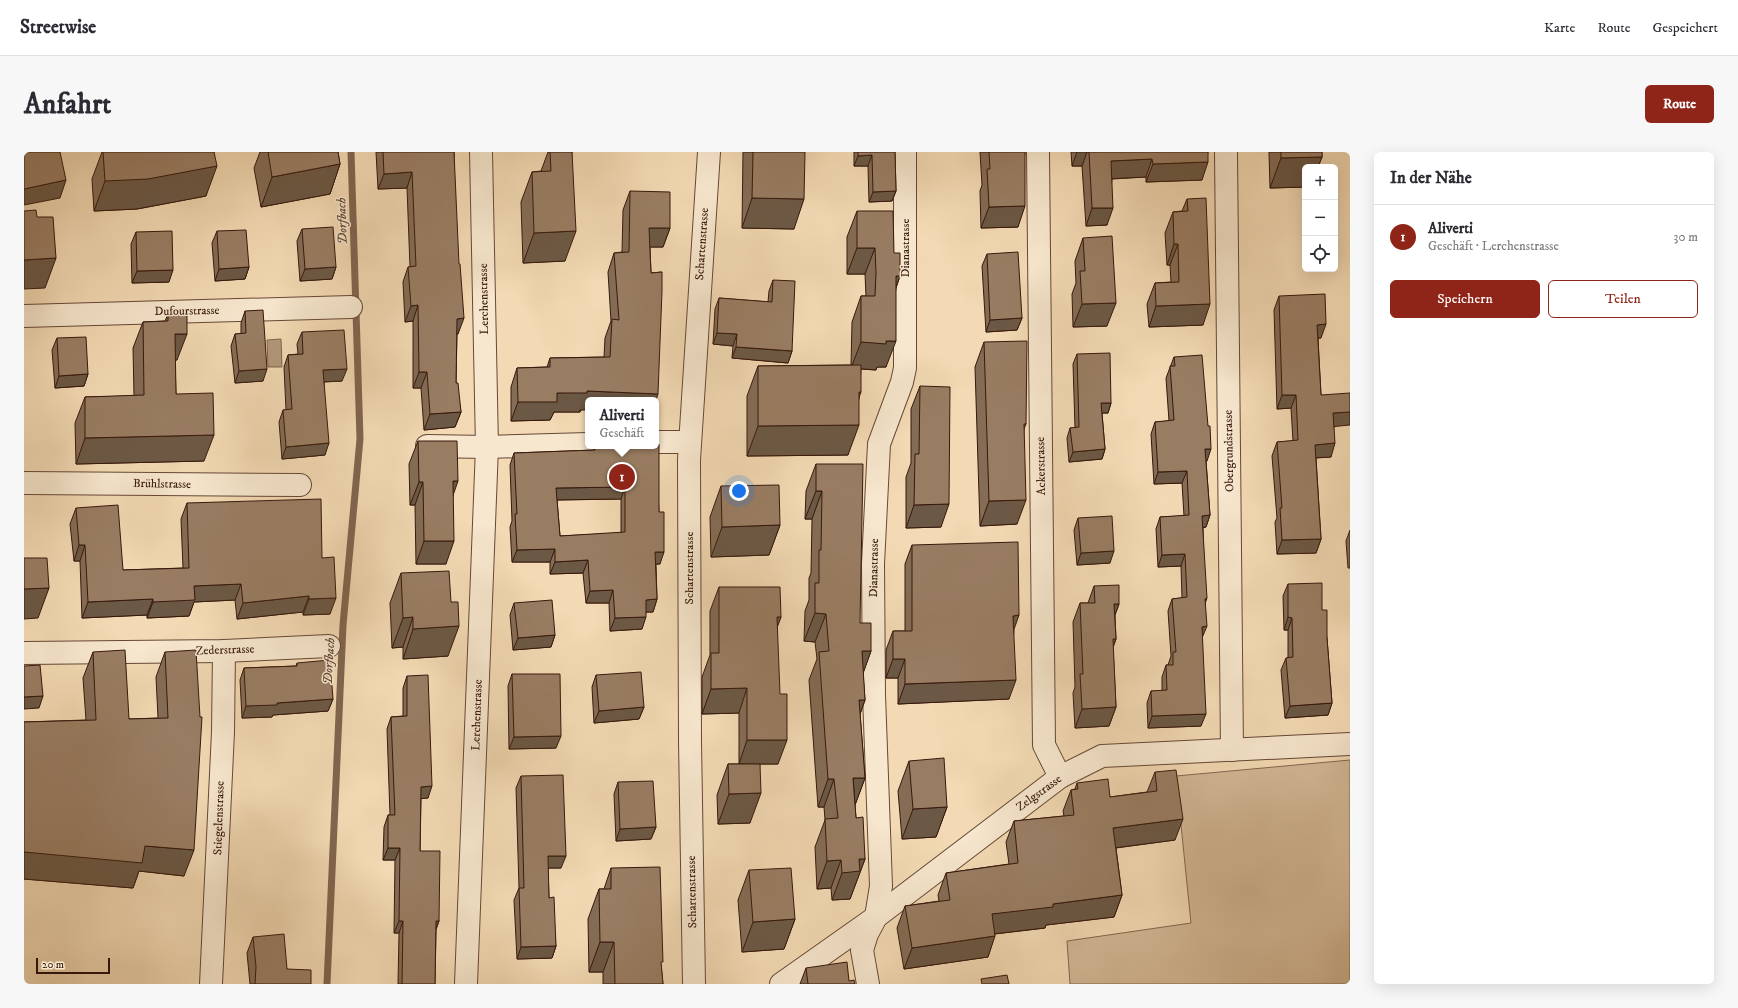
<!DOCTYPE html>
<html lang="de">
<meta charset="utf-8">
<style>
:root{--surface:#fff;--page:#f7f7f7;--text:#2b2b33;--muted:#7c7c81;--line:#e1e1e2;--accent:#8f2418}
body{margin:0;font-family:"IM FELL DW Pica",serif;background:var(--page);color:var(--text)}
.controls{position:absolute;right:12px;top:12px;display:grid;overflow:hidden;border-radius:6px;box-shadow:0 4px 16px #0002}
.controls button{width:36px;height:36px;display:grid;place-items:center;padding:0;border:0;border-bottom:1px solid var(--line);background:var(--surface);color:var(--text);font:20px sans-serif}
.scale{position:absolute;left:12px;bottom:10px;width:74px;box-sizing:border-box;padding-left:4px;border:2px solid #37180c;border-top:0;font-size:11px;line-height:14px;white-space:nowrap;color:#37180c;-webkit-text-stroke:3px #f7e7ce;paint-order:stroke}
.you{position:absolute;left:715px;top:339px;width:14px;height:14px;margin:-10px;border:3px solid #fff;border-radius:50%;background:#1a73e8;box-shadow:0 0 0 6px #1a73e833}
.badge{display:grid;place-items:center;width:26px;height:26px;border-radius:50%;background:var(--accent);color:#fff;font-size:13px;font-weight:700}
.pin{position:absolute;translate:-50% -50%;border:2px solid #fff;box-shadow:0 1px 4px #0006}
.popup{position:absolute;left:561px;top:245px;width:74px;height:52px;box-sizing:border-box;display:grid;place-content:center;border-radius:6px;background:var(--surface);filter:drop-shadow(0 1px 3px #0005);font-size:13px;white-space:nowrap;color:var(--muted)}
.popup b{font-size:15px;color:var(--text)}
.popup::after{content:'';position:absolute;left:50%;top:100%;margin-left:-8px;border:8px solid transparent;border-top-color:var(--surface)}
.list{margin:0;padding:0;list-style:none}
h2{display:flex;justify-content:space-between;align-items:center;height:52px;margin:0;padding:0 16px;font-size:17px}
h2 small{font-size:13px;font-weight:400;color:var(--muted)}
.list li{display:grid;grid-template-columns:26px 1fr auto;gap:12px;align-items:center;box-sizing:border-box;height:64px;padding:0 16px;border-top:1px solid var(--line)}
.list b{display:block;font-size:15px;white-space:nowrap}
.list p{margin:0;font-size:13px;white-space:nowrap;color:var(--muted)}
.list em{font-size:13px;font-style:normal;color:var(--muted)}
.actions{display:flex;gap:8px;padding:12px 16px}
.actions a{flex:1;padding:9px 0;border:1px solid var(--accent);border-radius:6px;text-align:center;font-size:14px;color:var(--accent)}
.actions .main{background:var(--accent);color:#fff}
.icon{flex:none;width:22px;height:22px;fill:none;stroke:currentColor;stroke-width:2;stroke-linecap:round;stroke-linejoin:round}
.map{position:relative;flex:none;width:1326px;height:832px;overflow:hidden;border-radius:6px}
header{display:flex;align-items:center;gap:24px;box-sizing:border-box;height:56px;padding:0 20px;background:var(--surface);border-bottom:1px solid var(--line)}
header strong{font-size:19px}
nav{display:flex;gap:22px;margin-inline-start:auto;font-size:14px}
.intro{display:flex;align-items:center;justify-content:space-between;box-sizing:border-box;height:96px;padding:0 24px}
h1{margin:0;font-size:28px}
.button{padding:10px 18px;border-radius:6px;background:var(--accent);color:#fff;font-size:14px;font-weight:700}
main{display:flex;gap:24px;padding:0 24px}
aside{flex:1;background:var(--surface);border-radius:6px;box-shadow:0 4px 16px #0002}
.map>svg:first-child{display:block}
.green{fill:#d3b997;stroke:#856852}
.water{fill:#b3987b;stroke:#81654f}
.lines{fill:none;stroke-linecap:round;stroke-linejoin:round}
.stream{stroke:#81654f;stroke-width:7}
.minor-casing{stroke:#664836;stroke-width:24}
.minor{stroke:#f7e7ce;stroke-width:22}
.wall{fill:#846c55;stroke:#37180c;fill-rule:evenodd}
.shaded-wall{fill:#6b5845;stroke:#37180c}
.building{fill:#997d63;stroke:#37180c;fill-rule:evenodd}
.labels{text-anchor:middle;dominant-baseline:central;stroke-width:3;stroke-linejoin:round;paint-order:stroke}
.street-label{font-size:12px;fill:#37180c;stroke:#f7e7ce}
.water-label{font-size:13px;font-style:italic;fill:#624533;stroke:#f7e7ce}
</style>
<header>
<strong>Streetwise</strong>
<nav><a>Karte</a><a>Route</a><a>Gespeichert</a></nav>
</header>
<div class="intro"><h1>Anfahrt</h1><a class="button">Route</a></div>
<main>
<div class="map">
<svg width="1326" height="832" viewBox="0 0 1326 832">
<rect width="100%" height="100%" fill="#f3dab4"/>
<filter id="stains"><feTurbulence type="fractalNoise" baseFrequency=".005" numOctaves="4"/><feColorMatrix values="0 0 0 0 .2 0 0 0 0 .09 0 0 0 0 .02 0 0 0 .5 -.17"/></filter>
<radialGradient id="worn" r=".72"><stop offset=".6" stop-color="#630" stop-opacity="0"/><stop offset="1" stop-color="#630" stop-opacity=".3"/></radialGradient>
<path class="green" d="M1326,608V832H1046L1043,789L1167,771L1152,624Z"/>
<path class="water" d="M257,187L258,215H244L243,188Z"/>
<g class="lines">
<path class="stream" d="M303,832L319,473L336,287L327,0"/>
<g class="minor-casing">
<g id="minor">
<path d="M1014,0L1020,593L1036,625"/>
<path d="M1202,0L1208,598"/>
<path d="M0,164L327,155"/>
<path d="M632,290H666"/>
<path d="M403,294L463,295L564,292"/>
<path d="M0,331L276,333"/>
<path d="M0,501L200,499L305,494"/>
<path d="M187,832L199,580L200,499"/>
<path d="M442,832L463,295L457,0"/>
<path d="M670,832L666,589L665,308L685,0"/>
<path d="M757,832L852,765L1036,625L1078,604L1326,592"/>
<path d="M844,832L838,798L843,782L852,765L857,734L850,543L849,412L855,292L878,230L881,216V0"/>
</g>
</g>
<use href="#minor" class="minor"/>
</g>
<g class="wall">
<path d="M78,0H190L182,44L113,57L70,59L68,27Z"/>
<path d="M236,0H314L316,12L306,42L237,55L230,16Z"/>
<path d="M352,0H430L434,182H433L432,231L437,260L431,275L400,278L397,236H389V169L381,170L379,130L384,115H386L383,36L354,37Z"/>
<path d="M524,0H548L541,109L499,111L497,50L508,20L517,19Z"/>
<path d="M719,0H729L770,77L718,76Z"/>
<path d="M830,0H871L872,39L868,49L845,50L844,14H830Z"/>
<path d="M956,0H1001L994,75L957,76L956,39L958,33Z"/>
<path d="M1047,0H1184L1178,28L1122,30V25L1088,27L1083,73L1062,74L1058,14H1048Z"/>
<path d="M1245,0H1298V5L1294,15H1281V35L1246,36Z"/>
<path d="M606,39L646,76L639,95H626L627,121L638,120L556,260H530L526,268L487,269V235L493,216L523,215L526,206L580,205L581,186L587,169L584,120L590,101L598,100L599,58Z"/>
<path d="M1163,47L1179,173L1125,175L1123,152L1131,131L1147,130L1146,113H1143L1141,81L1149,60L1158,59Z"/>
<path d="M833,59L870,101L876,124L872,136L862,215H853L852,218L837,217L835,247L824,303L723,304V244L734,214L827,213L828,170L837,144H842L841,122H823V85Z"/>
<path d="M278,77L312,115L308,127L276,129L273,89Z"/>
<path d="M193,79L225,115L221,127L191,129L188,91Z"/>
<path d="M112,80L145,130L108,131L107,92Z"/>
<path d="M1059,86L1083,174L1049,175L1048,142L1052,131L1051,109Z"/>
<path d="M963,102L998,166L993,178L962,180L958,114Z"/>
<path d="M749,128L768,199L764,211L708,206L709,194L689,192L691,157L695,146L744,150L745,139Z"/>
<path d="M1255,144L1297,186H1294L1297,243L1310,274L1307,305L1292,306L1297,387L1292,401L1253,402L1251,370L1253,366L1248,304L1253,290L1269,289L1267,256L1253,257L1250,158Z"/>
<path d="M221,159L239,229L211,231L207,194L211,182H217V171Z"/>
<path d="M144,162L153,208H151L152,242L180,309L52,312L51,271L61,245L110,244L109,196L119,170L141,169Z"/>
<path d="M278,180L318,229L300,230L301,303L258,307L255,270L259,258H262L260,215L264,203L274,202L273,192Z"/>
<path d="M33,186L64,222L60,234L31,236L28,198Z"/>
<path d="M960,190L1002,272L1000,277L993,372L956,374L951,215Z"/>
<path d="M1053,202L1087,251L1084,261H1078L1081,297L1078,307L1045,310L1043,286L1046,276H1051L1049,212Z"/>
<path d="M1150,205L1183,309H1182L1186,363L1182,375L1179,376L1181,453L1178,486L1177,574L1124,576L1123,551L1127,539H1138V525L1142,513H1144L1147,504L1144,459L1148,447L1158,446L1157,414L1134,415L1132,377L1136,365L1160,364L1158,331L1130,332L1127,282L1131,270L1145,269L1142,226Z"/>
<path d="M896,234L917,375L882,376V325L887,311V257Z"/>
<path d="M394,289L429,342L422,412H392L391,353H386L385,312Z"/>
<path d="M583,294H632L635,360L636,412H632L633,447L629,460H622L618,477L586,479L585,451H562L559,421L526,422V410H488L486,375L488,369L486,313L490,301L570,298L571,296H583ZM597,347V381L536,384L533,348Z"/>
<path d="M792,312L836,471L847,499L839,521L841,548L836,562L841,626L831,653L832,666L841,707L826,747L808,748L807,736L793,737L791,695L801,668L800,655H794L785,528L793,507L791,490L780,489L781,459L785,448V426L787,421L788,367H781L782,339Z"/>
<path d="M697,334L756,373L745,403L687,405L686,365Z"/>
<path d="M163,351L298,406L306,462L279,463V460L213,467L211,448L170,450L165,464L123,466V463L58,466L56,409H50L46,372L52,356L99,418L159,416L157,367Z"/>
<path d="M1054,366L1086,411L1053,413L1050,378Z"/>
<path d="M1326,378V416H1324L1322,389Z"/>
<path d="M888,393L990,478L985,547L874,552V526H862V498L869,479H881V412Z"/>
<path d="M377,421L424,504L379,507V495L368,496L366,451Z"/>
<path d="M1264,432L1298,458L1303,486L1308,551L1304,563L1261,566L1257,518L1262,506H1264V478H1260L1259,444Z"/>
<path d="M1070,434L1095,452L1091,463L1092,487L1089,495L1092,555L1085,574L1051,576L1049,541L1051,535L1049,470L1056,451H1064Z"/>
<path d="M695,435L757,465L753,475L754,612H736L726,671L694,672L693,643L704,612H715V561L678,562V525L686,503V459Z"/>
<path d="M490,451L531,483L527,495L489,498L486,463Z"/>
<path d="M69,500L105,567L134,566L132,525L141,500L160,724L115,719L109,736L0,727V570L62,568L59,526Z"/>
<path d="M273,511L309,547L304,559L249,563L248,565L218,566L216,528L220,516L272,514Z"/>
<path d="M488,522L532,596L485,597L484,534Z"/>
<path d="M572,523L620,555L615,567L570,571L568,535Z"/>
<path d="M383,524L404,646H397L396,699L415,769L412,778L411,832H374L375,781H370L371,708H359L360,675L364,663H366L363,577L367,565L379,564V536Z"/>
<path d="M885,609L923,655L912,685L878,687L874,639Z"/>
<path d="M1131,620L1151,688L1092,696L1098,743L1090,765L1022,773L1021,776L971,782L964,805L880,817L873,776L881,754L915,749L914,743L922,721L985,712L982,690L990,669L1040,664L1039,659L1047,638L1051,637L1053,631L1086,645L1123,640Z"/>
<path d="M497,624L537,716H524L525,746L532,794L528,806L493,807L490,748L495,736L492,636Z"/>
<path d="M594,630L632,675L627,687L592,689L590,642Z"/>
<path d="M587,716L637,813L639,832H579V820H565L564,767L575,737H580Z"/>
<path d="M725,718L771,767L760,797L718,800L714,748Z"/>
<path d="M229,785L263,817L287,832H226L223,801Z"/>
<path d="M782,816L825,829L831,832H776Z"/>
</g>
<g class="shaded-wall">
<path d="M1053,0H1063L1058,14H1048Z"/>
<path d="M848,3L844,14H830L834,4Z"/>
<path d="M1298,5L1294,15H1281V35L1246,36L1257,6Z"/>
<path d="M1128,7L1122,25L1081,27L1087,9Z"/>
<path d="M1184,10L1178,28L1122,30L1129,12Z"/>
<path d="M316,12L306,42L237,55L248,25Z"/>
<path d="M193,14L182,44L113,57L70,59L81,29Z"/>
<path d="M388,20L383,36L354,37L360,22Z"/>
<path d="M42,28L36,46L0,53V37Z"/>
<path d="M872,39L868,49L845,50L849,40Z"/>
<path d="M728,46L780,47L770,77L718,76Z"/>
<path d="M1001,54L994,75L957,76L965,55Z"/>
<path d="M1068,56H1089L1083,73L1062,74Z"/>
<path d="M625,76H646L639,95H618Z"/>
<path d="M552,79L541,109L499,111L510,81Z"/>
<path d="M1150,92H1154L1146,113H1143Z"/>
<path d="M833,96H851L841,122H823Z"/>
<path d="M32,106L21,136L0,137V108Z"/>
<path d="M225,115L221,127L191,129L195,117Z"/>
<path d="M312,115L308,127L276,129L281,117Z"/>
<path d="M149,118L145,130L108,131L113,119Z"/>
<path d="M872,124H876L867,150Z"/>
<path d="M1092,151L1083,174L1049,175L1058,152Z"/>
<path d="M1186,152L1179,173L1125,175L1132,154Z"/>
<path d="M394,153L389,169L381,170L387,154Z"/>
<path d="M440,166L434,182L427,183L433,167Z"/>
<path d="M998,166L993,178L962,180L966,168Z"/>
<path d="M1302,172L1297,186H1288L1293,173Z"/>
<path d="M693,181L713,182L709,194L689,192Z"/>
<path d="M151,182H163L153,208H141Z"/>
<path d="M862,189H872L862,215H853L852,218L827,216L837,190Z"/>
<path d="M712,195L768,199L764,211L708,206Z"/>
<path d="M243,217L239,229L211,231L215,219Z"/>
<path d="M323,217L318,229L295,230L299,218Z"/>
<path d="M395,220H403L397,236H389Z"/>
<path d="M64,222L60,234L31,236L35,224Z"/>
<path d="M563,239L634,242L632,248H564V258H556V260H530L526,268L487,269L494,250L533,241Z"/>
<path d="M835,240H837L826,270Z"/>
<path d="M1258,243H1272L1267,256L1253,257Z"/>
<path d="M1077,251H1087L1084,261H1073Z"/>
<path d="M437,260L431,275L400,278L406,262Z"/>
<path d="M1326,260V273L1305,275L1309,261Z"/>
<path d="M835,273L824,303L723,304L734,274Z"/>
<path d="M190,283L180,309L52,312L61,286Z"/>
<path d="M305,291L301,303L258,307L262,295Z"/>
<path d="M1311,291L1307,305L1286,306L1291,293Z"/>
<path d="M1081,297L1078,307L1045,310L1049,300Z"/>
<path d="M1181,297H1187L1183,309H1177Z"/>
<path d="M1163,319L1158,331L1130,332L1134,320Z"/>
<path d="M429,329H434L426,352Z"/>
<path d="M395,330H399L391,353H386Z"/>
<path d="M601,335L597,347L528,348L532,336Z"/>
<path d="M792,339H798L788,367H781Z"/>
<path d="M1002,348L993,372L956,374L965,349Z"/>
<path d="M925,352L917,375L882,376L890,353Z"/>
<path d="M1186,363L1182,375L1174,376L1178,364Z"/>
<path d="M756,373L745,403L687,405L698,375Z"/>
<path d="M1297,387L1292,401L1253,402L1258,388Z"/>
<path d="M400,389H430L422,412H392Z"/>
<path d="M55,393H61L56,409H50Z"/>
<path d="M531,397L526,410H488L493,398Z"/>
<path d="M1090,399L1086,411L1053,413L1057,401Z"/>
<path d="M631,400H640L636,412H626Z"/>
<path d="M1161,402L1157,414L1134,415L1138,403Z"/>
<path d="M564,408L559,421L526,422L531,410Z"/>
<path d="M217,432L211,448L170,450L165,464L123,466L129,450L170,434Z"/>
<path d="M25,436L14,466L0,467V437Z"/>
<path d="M589,438L585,451H562L566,439Z"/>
<path d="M285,444L279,460L213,467L219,451Z"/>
<path d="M312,446L306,462L279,463L285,447Z"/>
<path d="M1183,446L1179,458L1181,447Z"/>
<path d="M129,447L123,463L58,466L64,450Z"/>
<path d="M633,447L629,460H617L622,448Z"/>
<path d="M1090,452H1095L1088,471Z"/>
<path d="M791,461L802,462L791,490L780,489Z"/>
<path d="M995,463L988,483L989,464Z"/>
<path d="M389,465L379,495L368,496L379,466Z"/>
<path d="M622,465L618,477L586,479L591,466Z"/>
<path d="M753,465H757L748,489Z"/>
<path d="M1264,465L1268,466L1264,478H1260Z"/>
<path d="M435,474L424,504L379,507L389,477Z"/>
<path d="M1183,474L1178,486V475Z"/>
<path d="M531,483L527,495L489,498L494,486Z"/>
<path d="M1089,487H1092L1085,507Z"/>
<path d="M838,499H847L837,527Z"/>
<path d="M869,507H881L874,526H862Z"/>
<path d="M992,528L985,547L874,552L881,532Z"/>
<path d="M723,536L715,561L678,562L687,537Z"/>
<path d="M19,544L15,556L0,557V545Z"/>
<path d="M309,547L304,559L249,563L248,565L218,566L222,554L253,551Z"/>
<path d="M835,548H841L831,576Z"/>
<path d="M1308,551L1304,563L1261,566L1266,554Z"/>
<path d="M620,555L615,567L570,571L575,559Z"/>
<path d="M1092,555L1085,574L1051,576L1058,557Z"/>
<path d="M1182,562L1177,574L1124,576L1128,564Z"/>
<path d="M537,584L532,596L485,597L490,585Z"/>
<path d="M723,588H763L754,612H715Z"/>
<path d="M829,626H841L831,653Z"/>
<path d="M804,627H810L800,655H794Z"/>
<path d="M408,634L404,646L393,647L397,635Z"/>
<path d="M737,641L726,671L694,672L705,642Z"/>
<path d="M923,655L912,685L878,687L889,657Z"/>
<path d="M1159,667L1151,688L1082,697L1089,676Z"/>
<path d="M632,675L627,687L592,689L596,677Z"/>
<path d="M121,694L170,698L160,724L115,719L109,736L0,727V700Z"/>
<path d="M364,696H376L371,708H359Z"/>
<path d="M524,704H542L537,716H519Z"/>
<path d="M835,707H841L826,747L808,748L818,721Z"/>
<path d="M817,708L807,736L793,737L803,709Z"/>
<path d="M1098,743L1090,765L1022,773L1021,776L960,783L968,762L1029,752Z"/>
<path d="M771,767L760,797L718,800L729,770Z"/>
<path d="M375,769H379L375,781H370Z"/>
<path d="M412,769H415L410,781Z"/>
<path d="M971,784L964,805L880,817L888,796Z"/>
<path d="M576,790H590L579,820H565Z"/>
<path d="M532,794L528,806L493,807L497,795Z"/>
</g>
<g class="building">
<path d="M0,0H36L42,28L0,37Z"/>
<path d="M79,0H190L193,14L124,27L81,29Z"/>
<path d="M244,0H314L316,12L248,25Z"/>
<path d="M359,0H430L435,112H436L440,166L433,167L432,231H434L437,260L406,262L403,220H395L394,153L387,154L384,115L392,114L388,20L360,22Z"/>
<path d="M526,0H548L552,79L510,81L508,20L527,19Z"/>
<path d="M729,0H781L780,47L728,46Z"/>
<path d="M834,0H871L872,39L849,40L848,3L834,4Z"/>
<path d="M965,0H1001V54L965,55L963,17H966Z"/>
<path d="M1065,0H1184V10L1129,12L1128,7L1087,9L1089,56H1068Z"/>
<path d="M1257,0H1298V5L1257,6Z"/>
<path d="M606,39L646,40V76H625L627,121L638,120V139L634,242L563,239V241H533V250H494L493,216L526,215V206L586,205L588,167L595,168L590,101L605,100Z"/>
<path d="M1182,46L1186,152L1132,154L1131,131L1155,130L1154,92H1150L1149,60L1164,59L1163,47Z"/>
<path d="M12,58L13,65H29L32,106L0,108V59Z"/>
<path d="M833,59H869L870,101H876V124H872V189H862V192L837,190V144H851L852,121L851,96H833Z"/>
<path d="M309,75L312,115L281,117L278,77Z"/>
<path d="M222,78L225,115L195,117L193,79Z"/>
<path d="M148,79L149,118L113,119L112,80Z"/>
<path d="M1088,84L1092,151L1058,152L1056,119H1061L1059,86Z"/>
<path d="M994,100L998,166L966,168L963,102Z"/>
<path d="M749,128L771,129L768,199L712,195L713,182L693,181L695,146L748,150Z"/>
<path d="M1301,142L1302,172L1293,173L1297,243L1326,241V260L1309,261L1311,291L1291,293L1297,387L1258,388L1256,356H1258L1253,290L1274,288L1272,243H1258L1255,144Z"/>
<path d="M239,158L243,217L215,219L211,182L222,181L221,159Z"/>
<path d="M163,161V182H151L152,242L189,241L190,283L61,286V245L120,243L119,170L144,169V162Z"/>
<path d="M320,178L323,217L299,218L305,291L262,295L259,258L268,257L264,203L279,202L278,180Z"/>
<path d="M62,185L64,222L35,224L33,186Z"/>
<path d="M1003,189L1002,272H1000L1002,348L965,349L960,190Z"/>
<path d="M1086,201L1087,251H1077L1081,297L1049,300L1046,276L1055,275L1053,202Z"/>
<path d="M1178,203L1184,274H1186L1187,297H1181L1186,363L1178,364L1183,446L1181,447L1183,474L1178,475L1182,562L1128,564L1127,539L1143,538L1142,513H1149V500H1152L1148,447L1163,445L1161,402L1138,403L1136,365L1165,363L1163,319L1134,320L1131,270L1150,268L1146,214H1151L1150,205Z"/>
<path d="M837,213V240H835V273L734,274V214Z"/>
<path d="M896,234L926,235L925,352L890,353L891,302H895Z"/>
<path d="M394,289H433L434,329H429L430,389H400L399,330H395Z"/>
<path d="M632,292H635V360H640V400H631L633,447L622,448V465L591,466L589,438L566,439L564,408L531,410V397L493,398L491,362H493L490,301L571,298V296H584V294H632ZM601,335V380L536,384L532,336Z"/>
<path d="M792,312H839L836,471H847V499H838L841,548H835L841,626H829L832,666L839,665L841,707H835L836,719L818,721L817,708L803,709L801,667L814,666L810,627H804L795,500L805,499L802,462L791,461V431H795V398H797L798,339H792Z"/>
<path d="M755,333L756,373L698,375L697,334Z"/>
<path d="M297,347L298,406L310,405L312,446L285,447V444L219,451L217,432L170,434L171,448L129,450V447L64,450L61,393H55L52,356L94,353L99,418L165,416L163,351Z"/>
<path d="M1088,364L1090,399L1057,401L1054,366Z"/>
<path d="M994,390L995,463L989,464L992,528L881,532V507H869V479H888V393Z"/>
<path d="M0,406H23L25,436L0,437Z"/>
<path d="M425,419L427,450H434L435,474L389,477V465L379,466L377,421Z"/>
<path d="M1298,431V458H1303V486L1308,551L1266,554L1262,506L1269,505L1268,466L1264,465V432Z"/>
<path d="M1095,433V452H1090L1092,487H1089L1092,555L1058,557L1056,522H1059L1056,451H1071L1070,434Z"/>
<path d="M695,435H756L757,465H753L756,542H763V588H723V536L687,537V501H695Z"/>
<path d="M528,448L531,483L494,486L490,451Z"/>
<path d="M101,498L105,567L144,566L141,500L172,498L176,565H178L170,698L121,694L118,711L0,700V570L72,568L69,500Z"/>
<path d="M306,508L309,547L253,551V553L222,554L220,516L273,514V511Z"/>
<path d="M16,513L19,544L0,545V514Z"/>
<path d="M617,520L620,555L575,559L572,523Z"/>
<path d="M488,522H536L537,584L490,585Z"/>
<path d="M404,523L408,634L397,635L396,699H416L415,769H412L411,832H378L379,769H375L376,696H364V663H371L367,565L383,564V524Z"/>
<path d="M920,606L923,655L889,657L885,609Z"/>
<path d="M704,612H736L737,641L705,642Z"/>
<path d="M1152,618L1159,667L1089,676L1098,743L1029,752V755L968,762L971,784L888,796L881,754L926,748L922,721L994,711L990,669L1050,663L1047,638L1054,637L1053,631L1084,627L1086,645L1133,639L1131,620Z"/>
<path d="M539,623L542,704H524L525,746L530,745L532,794L497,795L495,736H500L497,624Z"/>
<path d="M629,629L632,675L596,677L594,630Z"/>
<path d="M636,715L639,810H637L639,832H591L590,790H576L575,737H587V716Z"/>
<path d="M767,716L771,767L729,770L725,718Z"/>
<path d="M260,782L263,817L287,818V832H231L232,815L229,785Z"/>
<path d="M823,810L825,829L830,828L831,832H784L782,816Z"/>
<path d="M983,823L985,832H958L957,827Z"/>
</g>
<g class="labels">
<g class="street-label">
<text transform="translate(678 92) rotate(-86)">Schartenstrasse</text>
<text transform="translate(881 96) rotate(-90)">Dianastrasse</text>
<text transform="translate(460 147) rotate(-91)">Lerchenstrasse</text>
<text transform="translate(163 159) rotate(-1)">Dufourstrasse</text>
<text transform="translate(1205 299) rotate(-91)">Obergrundstrasse</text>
<text transform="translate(1017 314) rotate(-91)">Ackerstrasse</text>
<text transform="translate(138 332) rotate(1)">Brühlstrasse</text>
<text transform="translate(665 416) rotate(-90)">Schartenstrasse</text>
<text transform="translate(850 416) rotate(-89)">Dianastrasse</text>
<text transform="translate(201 498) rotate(-2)">Zederstrasse</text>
<text transform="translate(453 563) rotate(-88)">Lerchenstrasse</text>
<text transform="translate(1015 641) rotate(-36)">Zelgstrasse</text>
<text transform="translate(195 666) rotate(-88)">Stiegelenstrasse</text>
<text transform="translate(668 740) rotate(-91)">Schartenstrasse</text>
</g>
<g class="water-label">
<text transform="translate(318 69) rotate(-92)">Dorfbach</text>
<text transform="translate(305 509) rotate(-87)">Dorfbach</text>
</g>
</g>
<rect width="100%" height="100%" filter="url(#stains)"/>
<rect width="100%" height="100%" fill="url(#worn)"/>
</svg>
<div class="controls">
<button>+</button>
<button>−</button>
<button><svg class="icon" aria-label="locate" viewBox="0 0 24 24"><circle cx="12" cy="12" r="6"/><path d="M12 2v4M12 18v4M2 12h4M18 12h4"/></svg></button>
</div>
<div class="scale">20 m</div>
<div class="you"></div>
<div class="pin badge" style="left:598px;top:325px">1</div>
<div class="popup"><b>Aliverti</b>Geschäft</div>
</div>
<aside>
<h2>In der Nähe<small></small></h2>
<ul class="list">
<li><span class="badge">1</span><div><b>Aliverti</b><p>Geschäft · Lerchenstrasse</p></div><em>30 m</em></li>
</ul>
<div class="actions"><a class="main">Speichern</a><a>Teilen</a></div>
</aside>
</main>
